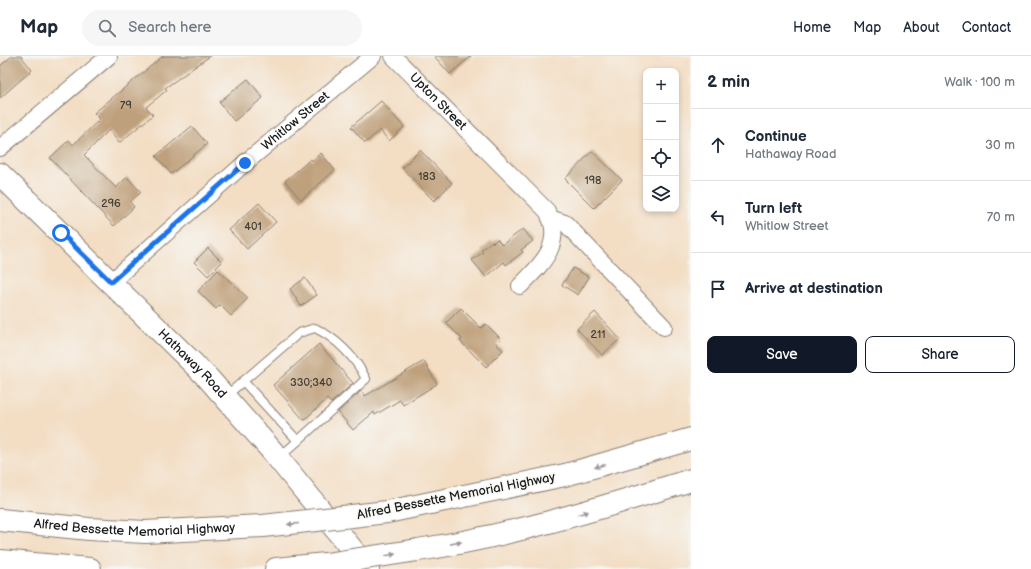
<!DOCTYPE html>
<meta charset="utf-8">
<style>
:root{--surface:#fff;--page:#f6f6f7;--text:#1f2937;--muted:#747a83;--line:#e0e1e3;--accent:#111827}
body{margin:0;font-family:"Balsamiq Sans",sans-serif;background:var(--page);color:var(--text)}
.controls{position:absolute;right:12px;top:12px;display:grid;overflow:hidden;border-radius:8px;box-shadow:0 2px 6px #0003}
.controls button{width:36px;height:36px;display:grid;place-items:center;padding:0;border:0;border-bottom:1px solid var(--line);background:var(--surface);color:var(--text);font:20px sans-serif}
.stop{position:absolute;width:12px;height:12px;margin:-9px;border:3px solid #1a73e8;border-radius:50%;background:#fff}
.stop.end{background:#1a73e8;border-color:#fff;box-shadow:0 1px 4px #0008}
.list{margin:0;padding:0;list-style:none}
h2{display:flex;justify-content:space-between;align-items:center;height:52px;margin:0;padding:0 16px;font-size:17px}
h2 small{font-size:13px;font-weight:400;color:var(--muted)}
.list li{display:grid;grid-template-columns:26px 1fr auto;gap:12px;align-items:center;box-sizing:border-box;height:72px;padding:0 16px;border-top:1px solid var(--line)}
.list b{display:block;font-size:15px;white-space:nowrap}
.list p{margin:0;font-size:13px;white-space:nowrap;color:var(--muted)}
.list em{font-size:13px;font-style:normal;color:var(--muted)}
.actions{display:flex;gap:8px;padding:12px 16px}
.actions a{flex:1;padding:9px 0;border:1px solid var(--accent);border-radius:8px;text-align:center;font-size:14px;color:var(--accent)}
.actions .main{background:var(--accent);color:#fff}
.icon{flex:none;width:22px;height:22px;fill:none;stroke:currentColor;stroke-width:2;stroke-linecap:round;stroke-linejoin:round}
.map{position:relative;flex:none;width:691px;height:513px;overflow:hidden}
header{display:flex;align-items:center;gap:24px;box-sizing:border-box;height:56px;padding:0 20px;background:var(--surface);border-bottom:1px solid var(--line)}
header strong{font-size:19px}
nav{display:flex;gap:22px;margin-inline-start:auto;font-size:14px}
.search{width:280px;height:36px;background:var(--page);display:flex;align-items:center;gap:10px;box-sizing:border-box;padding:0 14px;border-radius:22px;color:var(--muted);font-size:15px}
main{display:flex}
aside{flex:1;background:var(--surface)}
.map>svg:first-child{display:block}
.building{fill:#bfa07b}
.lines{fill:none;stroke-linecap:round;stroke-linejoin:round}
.lane-casing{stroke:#887c70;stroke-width:10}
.street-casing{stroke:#887c70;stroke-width:18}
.secondary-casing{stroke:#887c70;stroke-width:24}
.highway-casing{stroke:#887c70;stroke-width:24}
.lane{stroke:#fff;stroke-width:8}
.street{stroke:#fff;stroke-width:16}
.secondary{stroke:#fff;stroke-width:22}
.highway{stroke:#fff;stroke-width:22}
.highway-bridge-casing{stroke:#887c70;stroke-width:24;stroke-linecap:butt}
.highway-bridge{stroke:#fff;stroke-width:22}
.oneway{fill:#999}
.route{stroke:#1a73e8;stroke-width:5}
.labels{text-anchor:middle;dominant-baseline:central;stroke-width:3;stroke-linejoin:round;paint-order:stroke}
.number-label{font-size:11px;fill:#453d34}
.street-label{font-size:13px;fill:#1c1c1c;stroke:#f6f6f2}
</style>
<header>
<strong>Map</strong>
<div class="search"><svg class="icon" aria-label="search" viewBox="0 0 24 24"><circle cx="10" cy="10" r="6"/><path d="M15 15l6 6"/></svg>Search here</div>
<nav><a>Home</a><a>Map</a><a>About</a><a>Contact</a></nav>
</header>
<main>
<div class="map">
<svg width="691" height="513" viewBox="0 0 691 513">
<rect width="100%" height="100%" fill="#f6f6f2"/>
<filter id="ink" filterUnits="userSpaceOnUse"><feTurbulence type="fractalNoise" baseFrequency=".025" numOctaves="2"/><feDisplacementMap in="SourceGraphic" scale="8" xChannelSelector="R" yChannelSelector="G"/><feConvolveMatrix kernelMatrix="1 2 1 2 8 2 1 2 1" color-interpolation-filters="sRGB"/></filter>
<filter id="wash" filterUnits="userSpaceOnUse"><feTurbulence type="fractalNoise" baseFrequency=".012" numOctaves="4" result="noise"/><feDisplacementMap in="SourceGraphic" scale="16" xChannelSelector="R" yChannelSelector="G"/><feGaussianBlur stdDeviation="0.9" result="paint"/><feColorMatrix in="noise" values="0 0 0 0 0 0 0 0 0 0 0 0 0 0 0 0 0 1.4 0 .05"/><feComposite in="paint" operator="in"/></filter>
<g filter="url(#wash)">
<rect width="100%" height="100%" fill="#f3ddc3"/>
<g id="blocks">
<g class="building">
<path d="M12,0H21L32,14L0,42V10Z"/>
<path d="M163,0H210L165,32L167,34L146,51L153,59L119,87L109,74L84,99L116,132L127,121L141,136L130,146L134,151L114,170L50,102L69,84L73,89L100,63L94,57Z"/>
<path d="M434,0H471L450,18Z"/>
<path d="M248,23L263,42L234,65L219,46Z"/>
<path d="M381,45L404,71L389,85L380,74L365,87L351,71Z"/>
<path d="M192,70L207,88L171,118L156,100Z"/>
<path d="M420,94L452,127L434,145L402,112Z"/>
<path d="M592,95L622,124L594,152L565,123Z"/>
<path d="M321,97L335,114L301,144L285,125L311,103L312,105Z"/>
<path d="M259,147L276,166L247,193L229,174Z"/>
<path d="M523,173L533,185L521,194L523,196L506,209L504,206L486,221L472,204L483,196L481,194L492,185L493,187L497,183L502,189Z"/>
<path d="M208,192L222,206L208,220L194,206Z"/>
<path d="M573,212L589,221L578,239L562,229Z"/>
<path d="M218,214L248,242L231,260L220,249L216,253L198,235Z"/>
<path d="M305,222L317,239L301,250L290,233Z"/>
<path d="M461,252L481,272L486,268L501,283L496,288L503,294L486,311L460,285L462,283L446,267Z"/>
<path d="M595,256L620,283L602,299L577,273Z"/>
<path d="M319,288L353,327L331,347L327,343L304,364L273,329Z"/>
<path d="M424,305L437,328L403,349L400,344L375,359L374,356L353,374L338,356L361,335L365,340Z"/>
</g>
</g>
</g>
<g filter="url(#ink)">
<use href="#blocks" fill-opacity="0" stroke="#887c70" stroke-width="1"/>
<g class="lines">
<g class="lane-casing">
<g id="lane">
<path d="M243,325L298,385"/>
<path d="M226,340L299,277L315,272C336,282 356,302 366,323L279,402"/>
</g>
</g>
<g class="street-casing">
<g id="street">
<path id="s1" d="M393,0L547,155C565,187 542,208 520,230"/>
<path d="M0,92L109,0"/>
<path d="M550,162L565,167L664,271"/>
<path id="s2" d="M111,226L245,107L373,0"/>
</g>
</g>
<g class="secondary-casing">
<g id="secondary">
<path id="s3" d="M0,118L208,322L273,396L368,513"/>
</g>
</g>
<g class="highway-casing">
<g id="highway">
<path d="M387,456L565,419L691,383"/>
<path id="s4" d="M0,464L89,473L145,476L263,470"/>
<path d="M418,494C511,480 601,452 691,424"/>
<path d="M0,505L90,513"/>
<path d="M276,513L295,511"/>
</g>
</g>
<use href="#lane" class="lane"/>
<use href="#street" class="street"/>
<use href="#secondary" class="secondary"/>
<use href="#highway" class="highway"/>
<g class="highway-bridge-casing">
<g id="highway-bridge">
<path d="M263,470L387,456"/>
<path d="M295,511L326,508L418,494"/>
</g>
</g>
<use href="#highway-bridge" class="highway-bridge"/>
</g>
<defs><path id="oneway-solid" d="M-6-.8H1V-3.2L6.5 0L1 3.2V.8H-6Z"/></defs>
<g class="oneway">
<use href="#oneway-solid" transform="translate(600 410) rotate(165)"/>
<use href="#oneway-solid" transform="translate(583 457) rotate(-16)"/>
<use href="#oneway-solid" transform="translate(293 468) rotate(175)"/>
<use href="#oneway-solid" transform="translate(456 487) rotate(-11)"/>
<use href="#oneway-solid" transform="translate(390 499) rotate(-10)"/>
</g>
</g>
<g class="lines" filter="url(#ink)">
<path class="route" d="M61,177L111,226L245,107"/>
</g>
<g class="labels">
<g class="number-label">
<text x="126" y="49">79</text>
<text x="427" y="120">183</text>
<text x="593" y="124">198</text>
<text x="111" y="147">296</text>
<text x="253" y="170">401</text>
<text x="598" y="278">211</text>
<text x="311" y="326">330;340</text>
</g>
<g class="street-label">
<text stroke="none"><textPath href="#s1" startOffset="64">Upton Street</textPath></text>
<text stroke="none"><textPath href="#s2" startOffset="245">Whitlow Street</textPath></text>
<text stroke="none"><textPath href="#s3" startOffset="270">Hathaway Road</textPath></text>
<text transform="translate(456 440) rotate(-11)">Alfred Bessette Memorial Highway</text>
<text stroke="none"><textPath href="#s4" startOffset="135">Alfred Bessette Memorial Highway</textPath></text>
</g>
</g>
</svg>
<div class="controls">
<button>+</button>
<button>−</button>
<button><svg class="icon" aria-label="locate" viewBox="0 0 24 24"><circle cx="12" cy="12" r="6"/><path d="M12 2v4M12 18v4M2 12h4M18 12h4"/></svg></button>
<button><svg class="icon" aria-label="layers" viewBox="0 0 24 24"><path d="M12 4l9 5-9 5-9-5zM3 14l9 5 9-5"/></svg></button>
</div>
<div class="stop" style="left:61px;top:177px"></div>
<div class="stop end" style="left:245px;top:107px"></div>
</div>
<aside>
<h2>2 min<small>Walk · 100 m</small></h2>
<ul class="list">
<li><svg class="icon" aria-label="ahead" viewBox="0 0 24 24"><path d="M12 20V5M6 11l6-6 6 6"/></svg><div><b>Continue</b><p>Hathaway Road</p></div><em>30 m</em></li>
<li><svg class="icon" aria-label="left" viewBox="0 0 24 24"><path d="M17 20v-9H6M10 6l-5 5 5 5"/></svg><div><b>Turn left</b><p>Whitlow Street</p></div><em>70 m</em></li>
<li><svg class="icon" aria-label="arrive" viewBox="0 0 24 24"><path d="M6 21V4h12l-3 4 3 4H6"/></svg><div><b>Arrive at destination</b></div></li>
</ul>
<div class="actions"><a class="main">Save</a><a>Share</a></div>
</aside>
</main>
